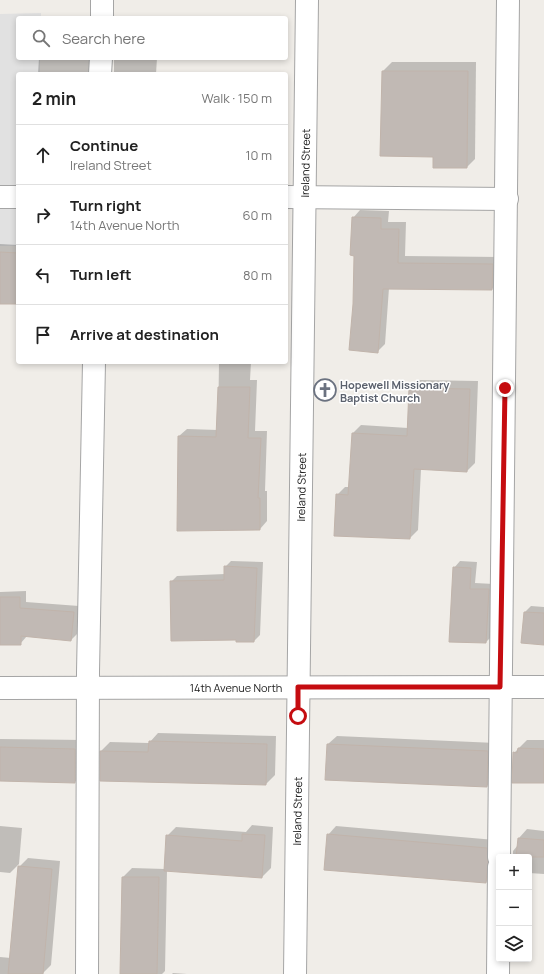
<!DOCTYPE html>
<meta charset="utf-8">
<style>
:root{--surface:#fff;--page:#f6f6f6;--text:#222;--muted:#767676;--line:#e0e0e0}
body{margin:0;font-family:Manrope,sans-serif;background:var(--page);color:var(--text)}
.controls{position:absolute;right:12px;bottom:12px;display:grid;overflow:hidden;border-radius:4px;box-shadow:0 2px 6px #0003}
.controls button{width:36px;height:36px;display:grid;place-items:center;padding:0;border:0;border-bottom:1px solid var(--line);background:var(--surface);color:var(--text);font:20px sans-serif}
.stop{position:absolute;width:12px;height:12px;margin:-9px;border:3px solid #c50c10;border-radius:50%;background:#fff}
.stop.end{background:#c50c10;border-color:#fff;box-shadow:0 1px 4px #0008}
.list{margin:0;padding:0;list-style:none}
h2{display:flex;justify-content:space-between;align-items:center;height:52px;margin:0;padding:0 16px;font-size:17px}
h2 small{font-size:13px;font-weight:400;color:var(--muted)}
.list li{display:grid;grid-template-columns:26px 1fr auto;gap:12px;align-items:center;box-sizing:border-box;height:60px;padding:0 16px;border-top:1px solid var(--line)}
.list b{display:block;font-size:15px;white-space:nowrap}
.list p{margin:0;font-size:13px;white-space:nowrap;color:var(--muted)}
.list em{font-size:13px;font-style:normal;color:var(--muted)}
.icon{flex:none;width:22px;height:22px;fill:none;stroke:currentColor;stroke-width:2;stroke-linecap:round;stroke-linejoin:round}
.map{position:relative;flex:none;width:544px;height:974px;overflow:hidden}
.search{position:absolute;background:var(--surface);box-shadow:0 2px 6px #0003;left:16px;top:16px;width:272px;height:44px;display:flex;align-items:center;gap:10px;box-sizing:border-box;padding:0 14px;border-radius:4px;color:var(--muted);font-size:15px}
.panel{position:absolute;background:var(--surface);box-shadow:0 2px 6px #0003;left:16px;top:72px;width:272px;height:292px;border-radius:4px}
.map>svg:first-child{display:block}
.parking{fill:#e1e1e1}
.shadow{fill:#0003}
.building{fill:#c1b9b4;stroke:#c1b4ab}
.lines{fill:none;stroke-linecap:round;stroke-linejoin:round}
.minor-casing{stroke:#a5a5a5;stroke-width:24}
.minor{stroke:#fff;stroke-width:22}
.route{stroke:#c50c10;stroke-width:5}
.labels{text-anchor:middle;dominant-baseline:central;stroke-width:3;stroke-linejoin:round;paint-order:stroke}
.street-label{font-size:11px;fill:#212121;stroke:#fff}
.worship-label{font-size:11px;font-weight:bold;fill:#5b616d;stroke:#fff;text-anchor:start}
</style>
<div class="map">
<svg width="544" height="974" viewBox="0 0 544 974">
<rect width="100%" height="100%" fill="#f0ede8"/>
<path class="parking" d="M41,13V18H18V58H40V74H18V246H0V14Z"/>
<g class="shadow">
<path d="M39,58H95L94,69L88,74H38Z"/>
<path d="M114,58H157L156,74H114Z"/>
<path d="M392,62H476L475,159L467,167L434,156L383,71Z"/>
<path d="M360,210L389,211L388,222H406L405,256L500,257V281L492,289L389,288L385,344L377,352L354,304L355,255L353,218Z"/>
<path d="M0,244L18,245V303H0Z"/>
<path d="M219,362H251L250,380H257L255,431H267L265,491H267V521L260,529L179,436L187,429L218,430Z"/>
<path d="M418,380L478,381L475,463L467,471L421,469L418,530L410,538L337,495L345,487H350L353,433L361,425L408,428L410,388Z"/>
<path d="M231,561L263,562L260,635L254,641H237L171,582L177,576L225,574V567Z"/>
<path d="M460,561L477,562L475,583L494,584L492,636L486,642L454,568Z"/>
<path d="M26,591V602L79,606L77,634L71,640L27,636L20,644H0V592Z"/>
<path d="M531,606L544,607V644L522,642L525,612Z"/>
<path d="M158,733L276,736L275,775L266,784L101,780V751L110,742L149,743Z"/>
<path d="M337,736L496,743V777L487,786L328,744Z"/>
<path d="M0,739L84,740L83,773L75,782L0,780Z"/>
<path d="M527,740H544V782L514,753Z"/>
<path d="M252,825L273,827L271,868L262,877L167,870L165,971L162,974H121L123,877L132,868L165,869L167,836L176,827L246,832Z"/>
<path d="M0,826L22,828L19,864L10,873L0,872Z"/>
<path d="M336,826L495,840L494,874L486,882L328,835Z"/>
<path d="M527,829L544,831V874L529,873V857H513V851L518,845L519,838Z"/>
<path d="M28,858L60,861L51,965L42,974H0V957L11,958L19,867Z"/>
<path d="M173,973L187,974H172Z"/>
</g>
<g class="building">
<path d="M382,71H468L467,168H433V157L380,156Z"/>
<path d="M352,217L381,218V229H399L398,263L493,264L492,290L383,289L378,353L349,350L353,304L354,256L350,255Z"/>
<path d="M0,252L18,253V304H0Z"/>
<path d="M218,387H250L248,438H261L258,498H260V530L177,531L178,436L216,437Z"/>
<path d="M409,388L470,389L467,472L414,469L410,539L334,536L336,494L348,495L352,433L407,436Z"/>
<path d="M224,566L257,568L254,642H236V640L171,641L170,581L224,580Z"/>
<path d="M453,567L471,568L470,589H489L486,643L449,642Z"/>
<path d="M0,597H20V608L74,612L71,641L21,636V645H0Z"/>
<path d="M524,612L544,613V645L521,643Z"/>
<path d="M149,741L267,744L266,785L100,781V751L148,752Z"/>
<path d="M327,744L488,751L487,787L325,780Z"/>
<path d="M0,747L75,749V783L0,781Z"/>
<path d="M518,748L544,749V783H512L513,752L517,753Z"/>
<path d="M242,834L265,835L262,878L164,871L166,835L242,841Z"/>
<path d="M327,834L487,848L488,862L486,883L324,870Z"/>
<path d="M518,838L544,840V857H516Z"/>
<path d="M18,866L52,869L43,974H8Z"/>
<path d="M122,877H159L157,974H120Z"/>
</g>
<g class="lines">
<g class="minor-casing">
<g id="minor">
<path d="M102,18V0"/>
<path d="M100,74L101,58"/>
<path d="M0,197H18"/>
<path d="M286,197L507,199"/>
<path d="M0,688L544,687"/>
<path d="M499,857L508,0"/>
<path d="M87,974L88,672L94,362"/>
<path d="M295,974L307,0"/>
<path d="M498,974L499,867"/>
</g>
</g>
<use href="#minor" class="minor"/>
</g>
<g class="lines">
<path class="route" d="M298,716V687H500L505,388"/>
</g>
<defs>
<g id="church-ring" transform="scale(1.15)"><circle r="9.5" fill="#fff" stroke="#6b7280" stroke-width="1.5"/><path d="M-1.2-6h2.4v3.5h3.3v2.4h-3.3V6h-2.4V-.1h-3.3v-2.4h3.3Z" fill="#6b7280"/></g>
</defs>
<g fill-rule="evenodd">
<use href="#church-ring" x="325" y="390"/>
</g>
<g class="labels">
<g class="street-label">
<text transform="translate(305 163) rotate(-89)">Ireland Street</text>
<text transform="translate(301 487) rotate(-89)">Ireland Street</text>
<text x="236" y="687">14th Avenue North</text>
<text transform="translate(297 811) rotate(-89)">Ireland Street</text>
</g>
<g class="worship-label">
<text x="340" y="384">Hopewell Missionary<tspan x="340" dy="13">Baptist Church</tspan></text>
</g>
</g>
</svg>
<div class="controls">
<button>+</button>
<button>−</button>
<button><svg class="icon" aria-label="layers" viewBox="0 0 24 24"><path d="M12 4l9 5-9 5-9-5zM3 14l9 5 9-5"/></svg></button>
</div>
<div class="stop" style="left:298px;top:716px"></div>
<div class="stop end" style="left:505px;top:388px"></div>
<div class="search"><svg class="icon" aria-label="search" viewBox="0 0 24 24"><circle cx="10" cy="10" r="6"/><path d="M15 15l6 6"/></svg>Search here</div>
<section class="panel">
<h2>2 min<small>Walk · 150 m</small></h2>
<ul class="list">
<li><svg class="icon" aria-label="ahead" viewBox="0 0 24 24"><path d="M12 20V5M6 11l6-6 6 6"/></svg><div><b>Continue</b><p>Ireland Street</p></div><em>10 m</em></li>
<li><svg class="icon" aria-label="right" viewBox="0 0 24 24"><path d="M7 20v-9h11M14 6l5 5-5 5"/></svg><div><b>Turn right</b><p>14th Avenue North</p></div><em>60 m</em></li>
<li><svg class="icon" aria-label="left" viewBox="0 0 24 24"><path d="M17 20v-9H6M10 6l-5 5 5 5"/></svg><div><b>Turn left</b></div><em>80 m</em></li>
<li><svg class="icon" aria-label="arrive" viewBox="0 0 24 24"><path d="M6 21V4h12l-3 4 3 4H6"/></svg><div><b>Arrive at destination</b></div></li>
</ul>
</section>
</div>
